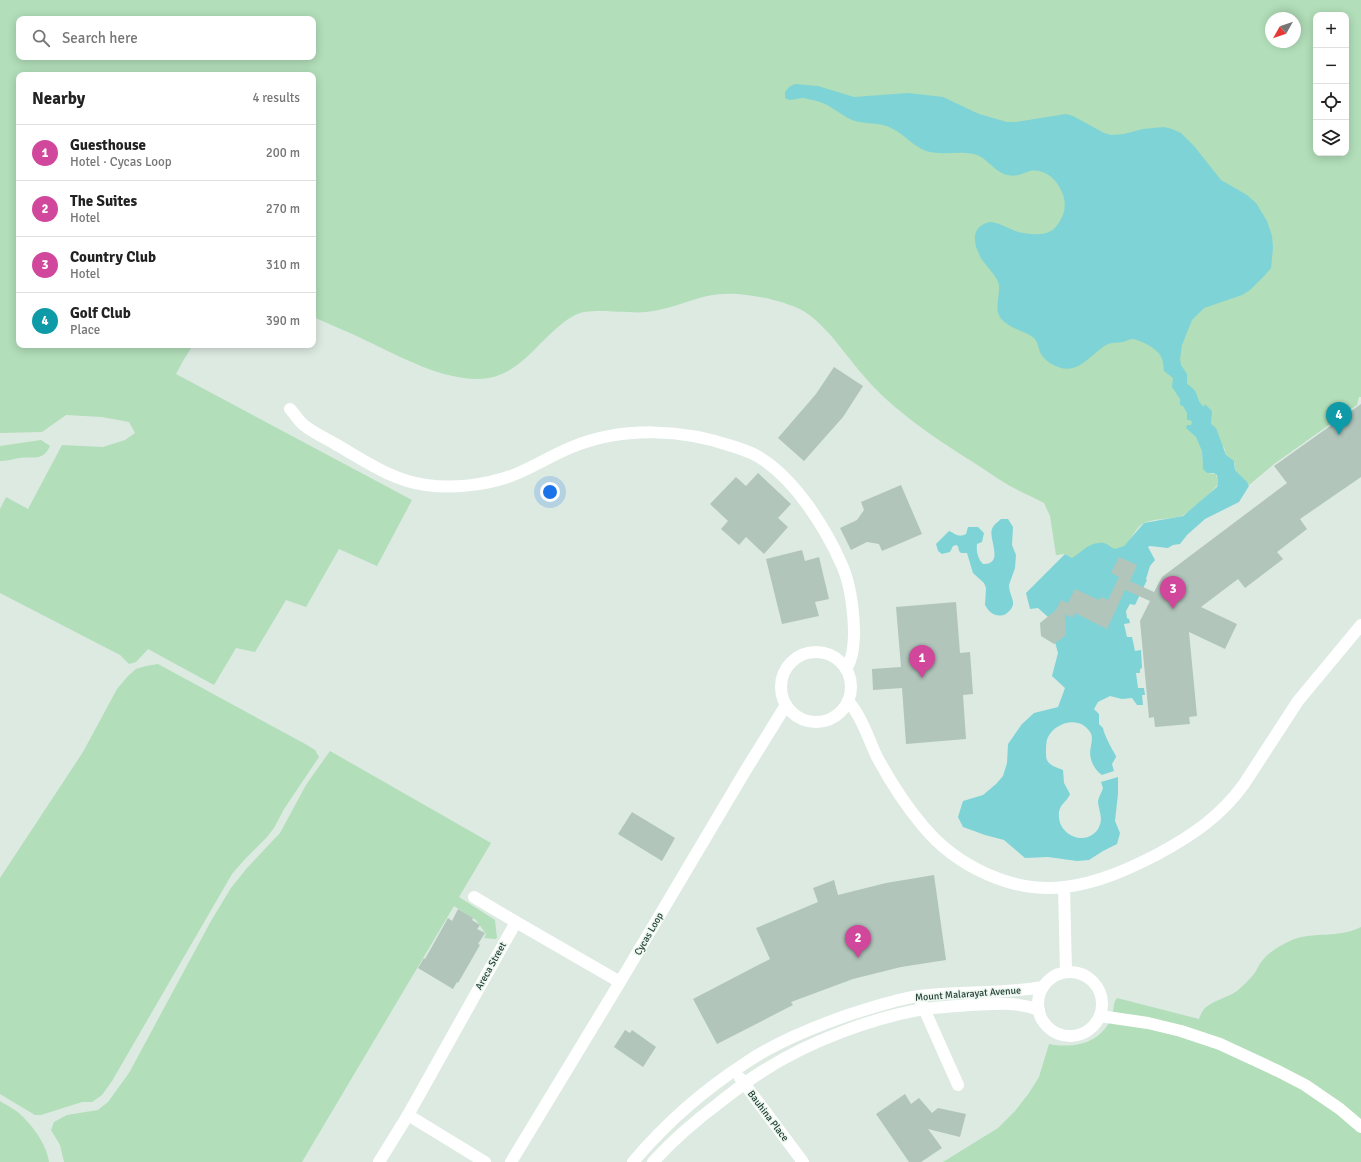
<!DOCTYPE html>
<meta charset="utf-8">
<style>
:root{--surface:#fff;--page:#f2f2f2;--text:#222;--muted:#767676;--line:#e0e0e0;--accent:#ff5c45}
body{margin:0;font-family:Signika,sans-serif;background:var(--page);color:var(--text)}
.controls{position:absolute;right:12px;top:12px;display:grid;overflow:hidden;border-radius:8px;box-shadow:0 2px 10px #0003}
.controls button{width:36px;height:36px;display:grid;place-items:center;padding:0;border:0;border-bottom:1px solid var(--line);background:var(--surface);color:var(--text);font:20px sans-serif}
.compass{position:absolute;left:1265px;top:12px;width:36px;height:36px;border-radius:50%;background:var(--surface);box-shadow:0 2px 10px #0003;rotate:230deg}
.you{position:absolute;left:550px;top:492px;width:14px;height:14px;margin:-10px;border:3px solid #fff;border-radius:50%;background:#1a73e8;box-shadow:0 0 0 6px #1a73e833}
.badge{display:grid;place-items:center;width:26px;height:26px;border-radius:50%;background:var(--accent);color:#fff;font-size:13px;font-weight:700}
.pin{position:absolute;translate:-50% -33px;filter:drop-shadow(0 1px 2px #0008)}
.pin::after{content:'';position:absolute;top:21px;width:14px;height:12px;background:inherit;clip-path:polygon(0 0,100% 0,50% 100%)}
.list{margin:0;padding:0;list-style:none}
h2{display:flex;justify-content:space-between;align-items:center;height:52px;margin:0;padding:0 16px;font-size:17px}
h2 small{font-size:13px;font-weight:400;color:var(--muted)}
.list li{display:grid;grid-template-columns:26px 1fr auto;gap:12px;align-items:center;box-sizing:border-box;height:56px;padding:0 16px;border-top:1px solid var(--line)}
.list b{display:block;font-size:15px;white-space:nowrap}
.list p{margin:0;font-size:13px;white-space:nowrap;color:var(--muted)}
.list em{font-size:13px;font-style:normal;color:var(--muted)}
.icon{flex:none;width:22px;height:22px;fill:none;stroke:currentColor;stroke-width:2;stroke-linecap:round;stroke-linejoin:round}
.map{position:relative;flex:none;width:1361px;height:1162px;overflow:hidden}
.search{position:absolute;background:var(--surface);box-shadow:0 2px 10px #0003;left:16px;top:16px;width:300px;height:44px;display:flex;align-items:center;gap:10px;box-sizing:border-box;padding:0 14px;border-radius:8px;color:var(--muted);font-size:15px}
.panel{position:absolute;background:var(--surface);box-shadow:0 2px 10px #0003;left:16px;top:72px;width:300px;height:276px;border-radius:8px}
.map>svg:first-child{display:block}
.green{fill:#b2deb9;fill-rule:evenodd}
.water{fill:#7ed3d6}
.building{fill:#b1c5bb}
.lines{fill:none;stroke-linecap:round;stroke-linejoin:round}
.street{stroke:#fff;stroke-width:12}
.labels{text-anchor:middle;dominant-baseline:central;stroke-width:3;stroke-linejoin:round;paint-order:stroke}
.street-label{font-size:10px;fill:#1d3b2f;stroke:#edf7f0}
</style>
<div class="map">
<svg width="1361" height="1162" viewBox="0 0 1361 1162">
<rect width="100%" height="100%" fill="#dceae2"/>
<g class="green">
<path d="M0,0H1361V397H1359L1357,405L1274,464L1249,485L1235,470V463L1226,455L1224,447L1202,451L1203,468L1207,473L1216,474L1218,484C1215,490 1187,514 1181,516C1171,519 1151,519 1144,523C1132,529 1129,552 1112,549L1106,544L1072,558L1065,554L1056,555L1050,516L1044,503C1033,497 1021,492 1010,486C993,476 977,464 960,454C934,437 909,420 886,399C866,381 850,359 833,338C825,329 816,319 805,312C795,306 782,302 770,299C748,294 725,291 703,297C684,302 666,310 646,312C627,314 590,307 575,315C540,334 522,379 478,379C440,379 401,357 367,341C349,332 331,325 313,317V75H19V345H193L183,361L176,374L412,500L377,566L339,549L306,607L286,600L255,652L236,648L214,685L148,649L136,662L129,664L120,655L0,593V509L6,497L28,509L62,445L103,447L125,440L135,433L129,422L102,417L66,415L42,432L0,433ZM1316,15H1346V153H1316ZM1271,18H1295V42H1271ZM19,19H313V57H19Z"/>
<path d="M41,440L50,446C43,462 33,456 19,458C13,459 7,461 0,461V446Z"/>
<path d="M158,664L307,745L315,750L319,757L284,809L274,828L267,837L245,859L232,874L112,1081L102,1095L92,1102H82L41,1115H35L0,1094V878L83,752L117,689L128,676L136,669L146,666Z"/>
<path d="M330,751L491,843L459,897L495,920L497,938L495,939L484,938L486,934L476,920L454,906L302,1162H64L60,1145L51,1130L54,1122L67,1115L98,1110L108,1102L129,1073L211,921L231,888L247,868L280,833L306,785Z"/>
<path d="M1361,927V1162H943L998,1128L1015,1111L1029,1093L1039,1077L1049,1044C1075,1049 1102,1043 1112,1016C1114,1010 1113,1002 1117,998L1199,1019C1200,1016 1202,1011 1205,1008C1214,1000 1227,998 1237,991C1243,986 1249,980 1254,974C1257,970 1259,964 1262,961C1270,951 1281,945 1292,940C1315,931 1337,939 1361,927Z"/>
<path d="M0,1101C8,1106 18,1111 24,1118C35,1129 47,1146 49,1162H0Z"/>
</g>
<g class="water">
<path d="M795,84L818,86L854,97L908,93L943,97L979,114L1007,122H1016L1066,114L1073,116L1104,133L1111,135L1124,134L1143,129L1164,127L1172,129L1181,133L1194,146L1221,180L1247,195L1256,203L1267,221L1272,236L1273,248L1271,268L1265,275L1250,290L1242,295L1204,308L1192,320L1182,345L1180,359L1181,365L1187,374V384C1190,386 1193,388 1195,391C1199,398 1197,401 1204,407L1205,404L1212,411L1211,424L1216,428L1226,455L1234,461L1235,470L1247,482L1249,486L1239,502L1205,519L1187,535L1180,544L1173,545L1168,548L1150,546L1148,547L1155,560L1150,566L1146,579L1147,580L1135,605L1130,604L1126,611L1127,618L1129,619L1130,623L1124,624L1127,637H1132L1135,651L1141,650L1142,668L1140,669V673H1136L1138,688H1144L1145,695H1142L1143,705H1137L1132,698L1122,699L1110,696L1098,702L1094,709L1099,714V724L1103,728C1104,735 1112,749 1116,756V757L1112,764L1114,771L1102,775C1093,769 1088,757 1091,746C1093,735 1092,732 1083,725C1071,718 1054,725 1048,737C1046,741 1046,747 1046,752C1046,756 1046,760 1049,763C1053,767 1059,768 1063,770L1064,783L1070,794C1066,804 1058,803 1059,818C1061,837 1087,846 1098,829C1104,819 1099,812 1098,802C1098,798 1102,792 1103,788L1101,782L1118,777V794L1115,821L1120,833L1117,844L1103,851L1089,860L1077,861L1048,857L1025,858L1004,840L985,835L963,827L958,817L963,801L983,795L996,784L1003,776L1007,763L1008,744L1022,724L1034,713L1058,707L1065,688L1052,676L1058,653L1048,617L1038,608L1030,609L1026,593L1065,554L1072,558C1082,552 1090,541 1104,543C1108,544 1111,548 1115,549L1124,546L1144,523L1183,516L1217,487L1218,484L1217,475L1214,473H1207L1203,469L1202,451L1196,437L1186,428L1187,425H1191L1192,422L1190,420H1187V413L1183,406L1180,405V399L1172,387L1173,378L1164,371C1163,368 1164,366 1163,363C1162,352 1151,346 1142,342C1132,338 1133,338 1123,342C1118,343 1113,342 1108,344C1092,352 1081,373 1061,368C1054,366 1045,361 1041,354C1038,349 1039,343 1034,338C1024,330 1005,328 999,315C995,307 1000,295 999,285C997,275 986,267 981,258C973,244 970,226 990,222C1000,223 1009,229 1018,232C1027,234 1043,236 1051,231C1055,229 1059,223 1061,219C1066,210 1066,200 1061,190C1056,179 1044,168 1030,171C1021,174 1015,178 1004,174C994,170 987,159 977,155C961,150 942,156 926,151C913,146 905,135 893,129C880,121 865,125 852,120C841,115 832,106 820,102C815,100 808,99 803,98C796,98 791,102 785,98V92L789,87Z"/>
<path d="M1001,519H1008L1013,527L1012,545L1016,555L1015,568L1009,585C1009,598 1020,603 1006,614C997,618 990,614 985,605L986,588L984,583L973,573L967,553H961L959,551L958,546L956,545L953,546L950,552L942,554L938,551L936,544L949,531C956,534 959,538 966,534L968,527H978L984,533L982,542L977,544C976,552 978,559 983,564C1005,565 988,538 992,529C994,524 998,522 1001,519Z"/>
</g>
<g class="building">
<path d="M834,367L863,386L843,417L804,461L778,438L816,394Z"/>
<path d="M1361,404V477L1300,519L1307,529L1277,552L1283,559L1245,588L1238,579L1201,607L1237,624L1225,649L1189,632L1197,716L1189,717L1190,724L1155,727L1154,717L1149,718L1140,621L1150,601L1125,590L1107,629L1075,613L1073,618L1065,614L1066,635L1054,644L1041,636L1040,623L1056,610L1061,600L1068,603L1075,589L1099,600L1101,597L1108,600L1119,577L1111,573L1119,557L1137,565L1130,581L1154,592L1162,577L1287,483L1274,466Z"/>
<path d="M758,473L791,504L778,518L788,527L764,554L746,537L739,545L721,529L728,521L710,504L736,477L746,486Z"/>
<path d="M901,485L922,534L882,551L879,544L867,542L851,550L840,528L857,520L864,510L861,502Z"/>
<path d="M802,550L805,561L819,557L829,599L815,602L819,616L782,624L766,559Z"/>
<path d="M956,602L960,653L970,652L973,694L963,695L966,739L906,744L902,688L873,690L872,669L901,667L896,607Z"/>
<path d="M632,812L675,838L662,861L618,834Z"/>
<path d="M934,875L946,960L901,967L853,979L791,1002L793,1005L717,1044L693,999L770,959L756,928L818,902L813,888L834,880L838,895L886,883Z"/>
<path d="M458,909L473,918L472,920L480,925L477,929L485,933L478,944L480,945L458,983L457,982L453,989L418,968L424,958L425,959L448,918L452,921Z"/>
<path d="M625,1030L630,1033L632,1030L656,1047L643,1067L614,1047Z"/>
<path d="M905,1094L911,1104L919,1098L932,1113L938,1108L966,1114L960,1137L928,1129L942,1148L921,1162H909L876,1114Z"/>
</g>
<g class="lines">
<g class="street">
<path d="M290,409C295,414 299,422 305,426C314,433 327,439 337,445C365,461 393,481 426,485C453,489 485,485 511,476C532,468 552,455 572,447C624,426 683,429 735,447C744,450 754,453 762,459C795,480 825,527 841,563C852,586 861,647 846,669"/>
<circle cx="816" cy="687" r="35"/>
<path d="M848,701C862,717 868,738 877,757C890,781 905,805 923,826C955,865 1012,894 1065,887C1098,883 1129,869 1158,854C1193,835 1221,816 1244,784L1298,701L1361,625"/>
<path d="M1064,887L1066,972"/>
<path d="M474,897L516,922"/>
<circle cx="1070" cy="1004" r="32"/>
<path d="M921,1002L958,1085"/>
<path d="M1100,1016L1148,1023L1181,1031L1220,1044L1278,1071L1305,1085L1340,1109L1361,1127"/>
<path d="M740,1078L803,1162"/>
<path d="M379,1162L408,1115"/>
<path d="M485,1162L408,1115L516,922L620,982"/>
<path d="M511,1162L620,982L744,773L786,705"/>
<path d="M633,1162C665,1124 705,1089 747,1062C778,1041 816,1026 851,1014C874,1007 896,999 919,996C960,991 1002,994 1043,987"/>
<path d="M653,1162C673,1140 695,1121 719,1103C733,1092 748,1080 763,1071C808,1042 871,1018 924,1009C939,1007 955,1006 970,1005C994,1004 1015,1001 1039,1010"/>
</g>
</g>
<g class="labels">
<g class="street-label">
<text transform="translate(649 934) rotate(-60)">Cycas Loop</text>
<text transform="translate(491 966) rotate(-61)">Areca Street</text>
<text transform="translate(968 994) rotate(-4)">Mount Malarayat Avenue</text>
<text transform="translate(768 1116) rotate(53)">Bauhina Place</text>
</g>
</g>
</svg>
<div class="controls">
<button>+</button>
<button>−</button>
<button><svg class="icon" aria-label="locate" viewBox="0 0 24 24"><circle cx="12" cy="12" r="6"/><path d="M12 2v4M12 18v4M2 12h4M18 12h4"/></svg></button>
<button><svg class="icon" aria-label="layers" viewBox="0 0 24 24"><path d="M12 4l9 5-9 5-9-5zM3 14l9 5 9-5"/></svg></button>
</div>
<svg class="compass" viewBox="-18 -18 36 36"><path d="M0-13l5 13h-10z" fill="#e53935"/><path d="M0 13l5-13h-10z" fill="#767676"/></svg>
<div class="you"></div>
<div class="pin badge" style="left:922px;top:678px;background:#d1479c">1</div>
<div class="pin badge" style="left:858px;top:958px;background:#d1479c">2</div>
<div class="pin badge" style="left:1173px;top:609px;background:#d1479c">3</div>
<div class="pin badge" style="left:1339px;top:435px;background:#0f9aa8">4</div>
<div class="search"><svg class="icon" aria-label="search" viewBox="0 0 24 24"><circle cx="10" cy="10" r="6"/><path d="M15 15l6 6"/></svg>Search here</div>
<section class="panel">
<h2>Nearby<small>4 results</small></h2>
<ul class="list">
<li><span class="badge" style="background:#d1479c">1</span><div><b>Guesthouse</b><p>Hotel · Cycas Loop</p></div><em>200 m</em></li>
<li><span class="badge" style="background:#d1479c">2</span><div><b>The Suites</b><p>Hotel</p></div><em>270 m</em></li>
<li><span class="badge" style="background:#d1479c">3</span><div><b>Country Club</b><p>Hotel</p></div><em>310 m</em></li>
<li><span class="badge" style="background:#0f9aa8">4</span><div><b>Golf Club</b><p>Place</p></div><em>390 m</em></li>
</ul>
</section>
</div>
